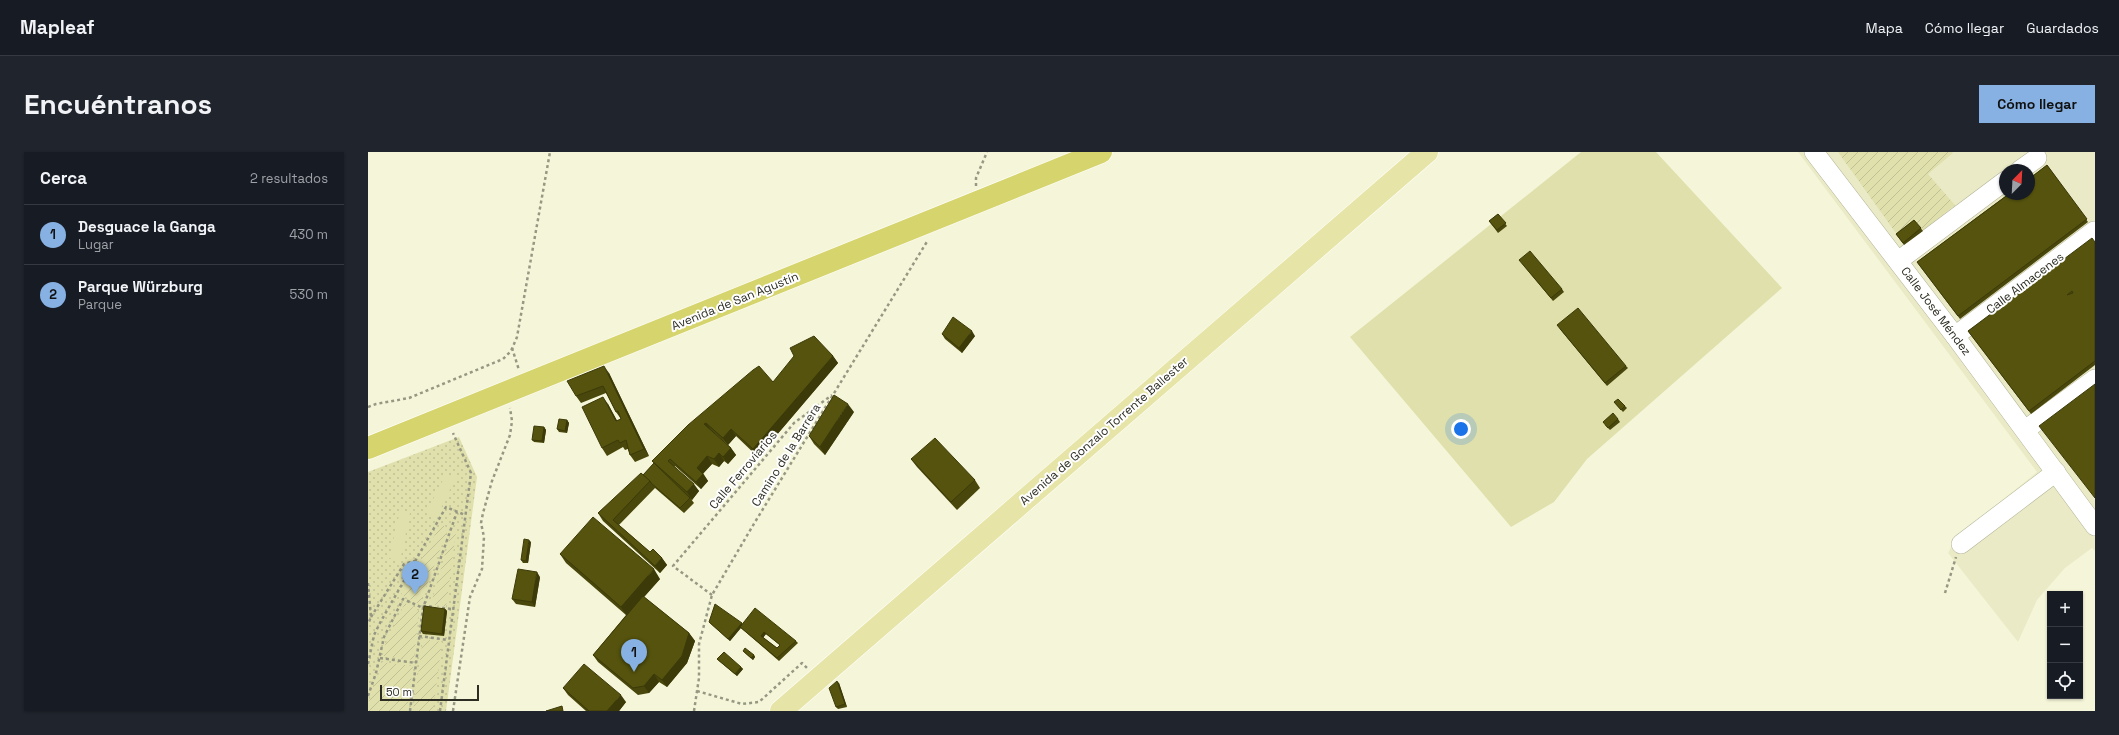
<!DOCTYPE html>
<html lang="es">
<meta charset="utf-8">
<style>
:root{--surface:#171b24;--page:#20242c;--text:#f1f3f6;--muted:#9ea1a6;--line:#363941;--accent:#86b1e2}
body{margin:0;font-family:"Space Grotesk",sans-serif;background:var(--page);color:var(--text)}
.controls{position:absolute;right:12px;bottom:12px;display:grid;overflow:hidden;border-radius:0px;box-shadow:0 1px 3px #0004}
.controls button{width:36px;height:36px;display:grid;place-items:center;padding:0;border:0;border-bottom:1px solid var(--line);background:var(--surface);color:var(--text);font:20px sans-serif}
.compass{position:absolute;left:1631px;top:12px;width:36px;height:36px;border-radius:50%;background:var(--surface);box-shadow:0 1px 3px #0004;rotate:24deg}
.scale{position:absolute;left:12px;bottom:10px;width:99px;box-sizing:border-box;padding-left:4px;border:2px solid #2d2d23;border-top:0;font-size:11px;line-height:14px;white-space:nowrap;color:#2d2d23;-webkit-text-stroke:3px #fff;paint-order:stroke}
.you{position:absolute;left:1093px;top:277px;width:14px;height:14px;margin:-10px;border:3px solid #fff;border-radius:50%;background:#1a73e8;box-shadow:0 0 0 6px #1a73e833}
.badge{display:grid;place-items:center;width:26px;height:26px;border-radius:50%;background:var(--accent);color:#111;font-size:13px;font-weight:700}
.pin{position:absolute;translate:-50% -33px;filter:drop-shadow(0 1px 2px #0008)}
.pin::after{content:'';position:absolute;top:21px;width:14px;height:12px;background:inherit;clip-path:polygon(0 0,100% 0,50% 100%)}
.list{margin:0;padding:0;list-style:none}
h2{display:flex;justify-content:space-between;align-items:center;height:52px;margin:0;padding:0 16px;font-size:17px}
h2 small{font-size:13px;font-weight:400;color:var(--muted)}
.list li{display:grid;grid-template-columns:26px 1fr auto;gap:12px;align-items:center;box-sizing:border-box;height:60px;padding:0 16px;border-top:1px solid var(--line)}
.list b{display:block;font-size:15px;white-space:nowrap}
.list p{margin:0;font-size:13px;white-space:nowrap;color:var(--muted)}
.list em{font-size:13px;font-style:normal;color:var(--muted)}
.icon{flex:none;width:22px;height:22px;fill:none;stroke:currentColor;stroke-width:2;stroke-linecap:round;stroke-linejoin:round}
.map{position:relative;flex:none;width:1727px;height:559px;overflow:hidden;border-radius:0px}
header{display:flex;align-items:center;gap:24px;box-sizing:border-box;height:56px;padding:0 20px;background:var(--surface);border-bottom:1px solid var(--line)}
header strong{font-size:19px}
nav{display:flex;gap:22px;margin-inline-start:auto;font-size:14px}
.intro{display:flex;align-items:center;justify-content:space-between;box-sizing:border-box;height:96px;padding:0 24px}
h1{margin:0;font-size:28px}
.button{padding:10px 18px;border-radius:0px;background:var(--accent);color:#111;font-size:14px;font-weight:700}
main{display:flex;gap:24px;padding:0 24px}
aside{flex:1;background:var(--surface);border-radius:0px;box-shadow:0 1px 3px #0004}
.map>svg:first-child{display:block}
.built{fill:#eaebc6;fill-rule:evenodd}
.grass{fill:url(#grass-dots)}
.garden{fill:url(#garden-furrows)}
.pitch{fill:#e0e0ad}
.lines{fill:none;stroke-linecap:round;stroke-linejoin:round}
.minor-casing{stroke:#b3b398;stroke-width:20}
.major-casing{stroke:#fff;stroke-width:23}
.highway-casing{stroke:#fff;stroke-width:23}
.path{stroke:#979883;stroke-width:2.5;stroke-dasharray:3 3;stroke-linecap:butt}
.minor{stroke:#fff;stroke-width:19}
.major{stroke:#e6e5a7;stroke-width:22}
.highway{stroke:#d6d46c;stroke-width:22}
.wall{fill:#49470b;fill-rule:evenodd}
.shaded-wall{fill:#3c3a09}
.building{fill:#55530d;stroke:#3c3a09;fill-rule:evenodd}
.labels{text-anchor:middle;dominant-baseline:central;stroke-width:4;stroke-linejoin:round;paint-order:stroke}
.street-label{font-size:12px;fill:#2d2d23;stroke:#fff}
</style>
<header>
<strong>Mapleaf</strong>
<nav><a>Mapa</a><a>Cómo llegar</a><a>Guardados</a></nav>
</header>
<div class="intro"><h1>Encuéntranos</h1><a class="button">Cómo llegar</a></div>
<main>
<aside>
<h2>Cerca<small>2 resultados</small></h2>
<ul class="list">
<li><span class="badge">1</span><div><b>Desguace la Ganga</b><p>Lugar</p></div><em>430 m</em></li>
<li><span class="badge">2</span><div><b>Parque Würzburg</b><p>Parque</p></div><em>530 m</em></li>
</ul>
</aside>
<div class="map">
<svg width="1727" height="559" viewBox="0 0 1727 559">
<defs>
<pattern id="grass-dots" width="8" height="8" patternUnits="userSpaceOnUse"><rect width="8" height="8" fill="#e0e0ad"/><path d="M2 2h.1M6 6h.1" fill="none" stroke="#c0c095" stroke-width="1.8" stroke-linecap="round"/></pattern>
<pattern id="garden-furrows" width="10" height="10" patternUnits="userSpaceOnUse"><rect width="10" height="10" fill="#e0e0ad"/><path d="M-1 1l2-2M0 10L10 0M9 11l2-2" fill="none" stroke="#c0c095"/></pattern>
</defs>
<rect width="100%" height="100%" fill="#f5f6d9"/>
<path class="built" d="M1430,0H1727V399L1724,396L1697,416L1669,448L1650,490L1580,401L1588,385L1669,320ZM1637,18H1661V42H1637Z"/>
<path class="grass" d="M91,285L109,325L78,559H0V320Z"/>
<g class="garden">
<path d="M1470,0H1584L1585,1L1560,22L1587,53L1555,79L1548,70L1530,84Z"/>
<path d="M73,372L80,376L52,452L33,443Z"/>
<path d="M84,378L88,380L78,455L63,452Z"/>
<path d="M37,451L51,459L46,508L15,504L17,493Z"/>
<path d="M55,487L74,490L65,559H45Z"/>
<path d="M14,510L45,514L39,559H0C0,543 11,526 14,510Z"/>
</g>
<g class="pitch">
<path d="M1213,0H1288L1414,136L1219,307L1186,350L1143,375L982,185Z"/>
<path d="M78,322L88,325L68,367L58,361Z"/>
<path d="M32,359L42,361L32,409L21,406Z"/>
</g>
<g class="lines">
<g class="minor-casing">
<g id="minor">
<path d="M1446,0L1587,184L1727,374"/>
<path d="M1652,18L1669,6"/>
<path d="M1530,109L1637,29"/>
<path d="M1587,184L1726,79"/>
<path d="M1657,278L1727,227"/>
<path d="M1593,392L1688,320"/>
</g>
</g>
<g class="major-casing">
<path id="major" d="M413,559L1059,0"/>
</g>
<g class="highway-casing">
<path id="highway" d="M0,296L733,0"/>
</g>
<g class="path">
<path d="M608,34V26L619,0"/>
<path d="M144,196L151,218"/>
<path d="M0,255L8,252L41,246L135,207L143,199L149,185L182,0"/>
<path d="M0,431L3,465L0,472"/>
<path d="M1577,441L1588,405"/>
<path d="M344,443L305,414L426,271L464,243"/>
<path d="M55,454L67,455"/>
<path d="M74,456L84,457"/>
<path d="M3,465L36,412L47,409"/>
<path d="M51,484L80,488"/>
<path d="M12,506L48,511"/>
<path d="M0,512L6,483L13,469L78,355L97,363"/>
<path d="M329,539L374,552L391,550L434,511L439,516"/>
<path d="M0,544L8,521L16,485L35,447L55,456"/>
<path d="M42,559L55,456L89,360"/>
<path d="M72,559L103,321L85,281"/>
<path d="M85,559L102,445L114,417L116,385L113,371L115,361L124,329L142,283L144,269L142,256"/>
<path d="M326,559L331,526V492L344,443L387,370L560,88"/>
</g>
<use href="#minor" class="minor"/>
<use href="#major" class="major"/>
<use href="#highway" class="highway"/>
</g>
<g class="wall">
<path d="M1679,13L1720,70L1592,167L1549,110Z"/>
<path d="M1130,62L1139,74L1130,81L1121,69Z"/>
<path d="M1546,68L1555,79L1536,93L1528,82Z"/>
<path d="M1727,90V213L1663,262L1600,179Z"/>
<path d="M1153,110L1194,137L1196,140L1185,149Z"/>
<path d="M1191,176L1258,214L1260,216L1239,234Z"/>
<path d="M574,182L607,184L594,201L577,187Z"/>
<path d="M465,204L470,211L390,305L368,284L360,293L343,278L363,296L368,303L360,312L356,309L351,315L344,312L335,321L340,329L333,337L307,314H306L331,339L324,348L323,347L326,351L316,361L287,336L251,373L282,400L294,406L299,413L292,421L235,369L230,361L275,323L286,311L284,309L320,273L405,230Z"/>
<path d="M241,221L281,304L267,310L262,303L260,297L257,298L255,295L239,304L234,296L240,252L249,269L253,267L248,260L238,241L213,251L208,244Z"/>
<path d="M1246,250L1257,254L1259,256L1255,260Z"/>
<path d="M486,260L457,303L446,292L441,284Z"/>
<path d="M1250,267L1252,270L1242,278L1237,273Z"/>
<path d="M199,268L201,271L199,281L191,280L189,277Z"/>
<path d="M176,275L178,278L176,291L166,290L164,288Z"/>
<path d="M543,307L607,328L612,336L589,358L549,315Z"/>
<path d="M163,390L160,411H155L153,408Z"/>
<path d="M192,402L292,427L276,445L321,481L327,489L319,511L299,535L291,530L281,541L270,543L230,510L225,503L258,463L198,411Z"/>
<path d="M172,425L167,455L148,452L144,447Z"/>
<path d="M77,457L79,459L76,484L55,482L53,479Z"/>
<path d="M341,470L375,472L428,489L430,491L411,509L373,476L362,489L343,472ZM398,482L412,493L409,496L395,485Z"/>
<path d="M375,499L386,503L387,505L385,508L377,501Z"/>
<path d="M349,507L373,515L375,517L369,524L351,509Z"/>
<path d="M471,531L479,555L470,557L468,555Z"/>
<path d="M195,536L258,550L251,559H218L200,543Z"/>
</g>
<g class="shaded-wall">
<path d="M604,179L607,184L594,201L591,196Z"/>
<path d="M465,204L470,211L390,305L385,297Z"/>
<path d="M236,214L241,221L281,304L276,297Z"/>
<path d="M235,245L240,252L253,276L248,269Z"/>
<path d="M480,252L486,260L457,303L452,295Z"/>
<path d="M199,268L201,271L199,281L197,279Z"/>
<path d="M338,271L343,278L341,280L336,272Z"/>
<path d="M176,275L178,278L176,291L174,289Z"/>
<path d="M363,277L368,284L360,293L355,286Z"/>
<path d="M363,296L368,303L360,312L355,305Z"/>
<path d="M351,301L356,309L351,315L346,307Z"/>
<path d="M339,304L344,312L334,323L329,316Z"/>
<path d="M335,322L340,329L333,337L328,330Z"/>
<path d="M326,332L331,339L324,348L319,340Z"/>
<path d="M161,388L163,390L160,411L158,409Z"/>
<path d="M294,406L299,413L292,421L287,414Z"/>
<path d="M286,417L292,427L259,464L253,455Z"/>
<path d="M169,420L172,425L167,455L164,450Z"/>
<path d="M77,457L79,459L76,484L74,482Z"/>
<path d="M374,471L375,473L362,489L360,487Z"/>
<path d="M396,480L398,482L395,486L393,484Z"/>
<path d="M321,481L327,489L319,511L299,535L294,528Z"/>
<path d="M386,503L387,505L385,508L383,506Z"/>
<path d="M373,515L375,517L369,524L367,522Z"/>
<path d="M286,522L291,530L281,541L276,534Z"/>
<path d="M469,529L471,531L479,555L477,552Z"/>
<path d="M253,543L258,550L251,559H239Z"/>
</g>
<g class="building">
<path d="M1679,13L1719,67L1590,164L1549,110L1641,42H1661V27Z"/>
<path d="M1130,62L1138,71L1129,78L1121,69Z"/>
<path d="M1546,68L1553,76L1535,91L1528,82Z"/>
<path d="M1724,86L1727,90V209L1661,259L1600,179ZM1704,139L1705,141L1699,143Z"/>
<path d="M1162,99L1194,137L1183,146L1151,108Z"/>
<path d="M1210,156L1258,214L1237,231L1189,173Z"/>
<path d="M585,165L604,179L591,196L574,182Z"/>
<path d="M446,184L465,204L385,297L363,277L355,286L338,271L336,272L363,296L355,305L351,301L346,307L339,304L329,316L335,322L328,330L302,307L300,309L326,332L319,340L284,309L320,273L385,218L391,214L405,230L426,204L422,196Z"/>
<path d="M236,214L276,297L262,303L258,288L252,291L250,288L234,296L214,255L235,245L248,269L253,267L250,259L248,260L235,234L208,244L199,229Z"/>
<path d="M1727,232V346L1671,274Z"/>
<path d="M466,243L480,252L452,295L441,284Z"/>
<path d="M1250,247L1257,254L1253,258L1246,250Z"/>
<path d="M1245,261L1250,267L1240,276L1235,270Z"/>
<path d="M191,267L199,268L197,279L189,277Z"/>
<path d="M166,274L176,275L174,289L164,288Z"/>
<path d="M567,286L607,328L583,350L543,307Z"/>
<path d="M286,311L322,346L312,356L283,331L282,329L275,323Z"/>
<path d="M273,321L282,329L245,368L282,400L285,397L294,406L287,414L230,361Z"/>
<path d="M225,365L286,417L253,455L192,402Z"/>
<path d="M156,387L161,388L158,409L153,408Z"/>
<path d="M150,417L169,420L164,450L144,447Z"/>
<path d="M275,444L321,481L314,504L294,528L286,522L276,534L265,536L225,503Z"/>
<path d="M347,452L374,471L360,487L341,470Z"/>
<path d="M56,454L77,457L74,482L53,479Z"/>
<path d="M387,456L428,489L409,506L372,475ZM396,480L412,493L409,496L393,484Z"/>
<path d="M377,496L386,503L383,506L375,499Z"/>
<path d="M356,500L373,515L367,522L349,507Z"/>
<path d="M216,512L253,543L239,559H221L195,536Z"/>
<path d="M469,529L477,552L468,555L461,536Z"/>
<path d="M194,554L195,559H178Z"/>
</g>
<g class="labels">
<g class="street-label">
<text transform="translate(1657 131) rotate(-37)">Calle Almacenes</text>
<text transform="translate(367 149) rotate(-22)">Avenida de San Agustín</text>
<text transform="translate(1568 159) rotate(53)">Calle José Méndez</text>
<text transform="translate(736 279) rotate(-41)">Avenida de Gonzalo Torrente Ballester</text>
<text transform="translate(418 303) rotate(-58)">Camino de la Barrera</text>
<text transform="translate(375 318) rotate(-50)">Calle Ferroviarios</text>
</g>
</g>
</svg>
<div class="controls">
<button>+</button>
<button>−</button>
<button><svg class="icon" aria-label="locate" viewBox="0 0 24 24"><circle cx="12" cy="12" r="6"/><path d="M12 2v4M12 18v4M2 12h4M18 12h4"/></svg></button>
</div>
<svg class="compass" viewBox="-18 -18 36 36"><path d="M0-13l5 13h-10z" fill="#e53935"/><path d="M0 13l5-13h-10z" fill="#9ea1a6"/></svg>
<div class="scale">50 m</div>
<div class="you"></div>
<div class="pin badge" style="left:266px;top:520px">1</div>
<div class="pin badge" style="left:47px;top:442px">2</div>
</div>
</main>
